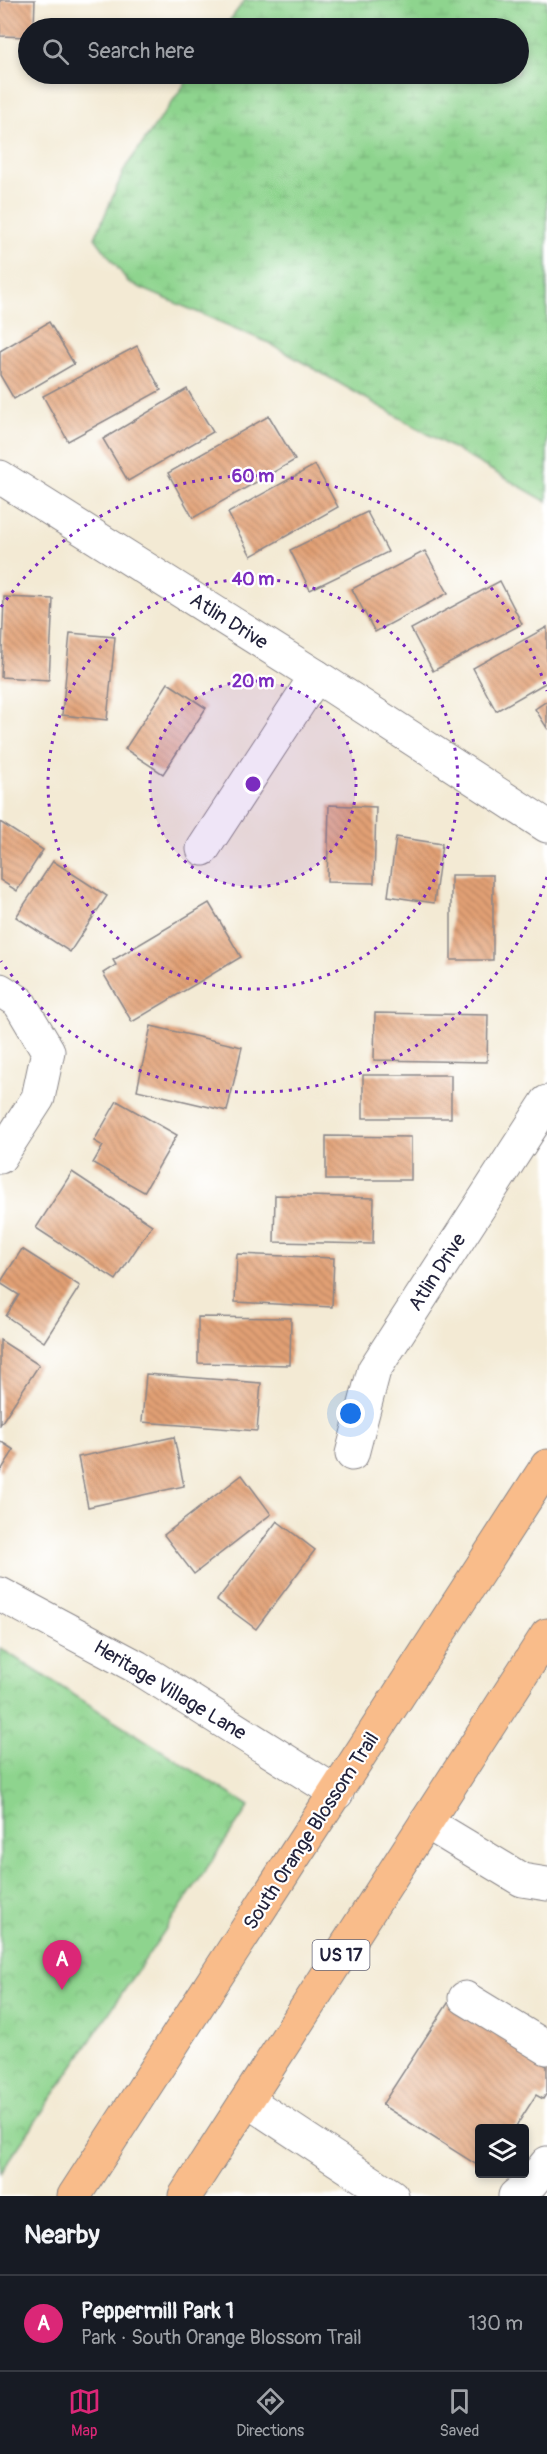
<!DOCTYPE html>
<meta charset="utf-8">
<style>
:root{--surface:#171b24;--page:#20242c;--text:#f1f3f6;--muted:#9ea1a6;--line:#363941;--accent:#db2777}
body{margin:0;font-family:Pangolin,sans-serif;background:var(--page);color:var(--text)}
.controls{position:absolute;right:18px;bottom:18px;display:grid;overflow:hidden;border-radius:6px;box-shadow:0 3px 9px #0003}
.controls button{width:54px;height:54px;display:grid;place-items:center;padding:0;border:0;border-bottom:2px solid var(--line);background:var(--surface);color:var(--text);font:30px sans-serif}
.you{position:absolute;left:351px;top:1414px;width:21px;height:21px;margin:-15px;border:4px solid #fff;border-radius:50%;background:#1a73e8;box-shadow:0 0 0 9px #1a73e833}
.badge{display:grid;place-items:center;width:39px;height:39px;border-radius:50%;background:var(--accent);color:#fff;font-size:20px;font-weight:700}
.pin{position:absolute;translate:-50% -50px;filter:drop-shadow(0 2px 3px #0008)}
.pin::after{content:'';position:absolute;top:32px;width:21px;height:18px;background:inherit;clip-path:polygon(0 0,100% 0,50% 100%)}
.list{margin:0;padding:0;list-style:none}
h2{display:flex;justify-content:space-between;align-items:center;height:78px;margin:0;padding:0 24px;font-size:26px}
h2 small{font-size:20px;font-weight:400;color:var(--muted)}
.list li{display:grid;grid-template-columns:39px 1fr auto;gap:18px;align-items:center;box-sizing:border-box;height:96px;padding:0 24px;border-top:2px solid var(--line)}
.list b{display:block;font-size:22px;white-space:nowrap}
.list p{margin:0;font-size:20px;white-space:nowrap;color:var(--muted)}
.list em{font-size:20px;font-style:normal;color:var(--muted)}
.icon{flex:none;width:33px;height:33px;fill:none;stroke:currentColor;stroke-width:2;stroke-linecap:round;stroke-linejoin:round}
.map{position:relative;flex:none;width:547px;height:2196px;overflow:hidden}
.search{position:absolute;background:var(--surface);box-shadow:0 3px 9px #0003;left:18px;right:18px;top:18px;height:66px;display:flex;align-items:center;gap:15px;box-sizing:border-box;padding:0 21px;border-radius:33px;color:var(--muted);font-size:22px}
.sheet{height:174px;background:var(--surface)}
nav{display:flex;justify-content:space-around;align-items:center;box-sizing:border-box;height:84px;border-top:2px solid var(--line);background:var(--surface);font-size:16px;color:var(--muted)}
nav a{display:grid;justify-items:center;gap:3px}
nav .on{color:var(--accent)}
.map>svg:first-child{display:block}
.wetland{fill:url(#wetland-marsh);stroke:#587b64;stroke-width:1.5}
.park{fill:url(#park-crowns);stroke:#587b64;stroke-width:1.5}
.building{fill:url(#building-back-hatch)}
.lines{fill:none;stroke-linecap:round;stroke-linejoin:round}
.minor-casing{stroke:#8a8688;stroke-width:35}
.major-casing{stroke:#8a8688;stroke-width:35}
.minor{stroke:#fff;stroke-width:33}
.major{stroke:#f9bc8a;stroke-width:33}
.ring{fill:none;stroke:#7b2cbf;stroke-width:3;stroke-dasharray:3 6}
.labels{text-anchor:middle;dominant-baseline:central;stroke-width:4.5;stroke-linejoin:round;paint-order:stroke}
.shield{fill:#fff;stroke:#646476;stroke-width:1.5}
.shield-label{font-size:18px;font-weight:bold;fill:#22223b}
.street-label{font-size:20px;fill:#22223b;stroke:#fff}
.centre{fill:#7b2cbf;stroke:#fff;stroke-width:3}
.ring-label{font-size:18px;text-anchor:middle;font-weight:bold;fill:#7b2cbf;stroke:#fff;stroke-width:4.5;stroke-linejoin:round;paint-order:stroke}
</style>
<div class="map">
<svg width="547" height="2196" viewBox="0 0 547 2196">
<defs>
<pattern id="wetland-marsh" width="20" height="14" patternUnits="userSpaceOnUse" patternTransform="scale(1.5)"><rect width="20" height="14" fill="#8ed48e"/><path d="M1 5h8M5 5V1M11 12h8M15 12V8" fill="none" stroke="#7ab67b"/></pattern>
<pattern id="park-crowns" width="20" height="18" patternUnits="userSpaceOnUse" patternTransform="scale(1.5)"><rect width="20" height="18" fill="#8ed48e"/><path d="M2 6a3 3 0 1 1 6 0M12 15a3 3 0 1 1 6 0" fill="none" stroke="#7ab67b"/></pattern>
<pattern id="building-back-hatch" width="6" height="6" patternUnits="userSpaceOnUse" patternTransform="scale(1.5)"><rect width="6" height="6" fill="#e2a074"/><path d="M-1 5l2 2M0 0l6 6M5-1l2 2" fill="none" stroke="#b78260"/></pattern>
</defs>
<rect width="100%" height="100%" fill="#fff"/>
<filter id="ink" filterUnits="userSpaceOnUse"><feTurbulence type="fractalNoise" baseFrequency=".0167" numOctaves="2"/><feDisplacementMap in="SourceGraphic" scale="12" xChannelSelector="R" yChannelSelector="G"/><feConvolveMatrix kernelMatrix="1 2 1 2 8 2 1 2 1" color-interpolation-filters="sRGB"/></filter>
<filter id="wash" filterUnits="userSpaceOnUse"><feTurbulence type="fractalNoise" baseFrequency=".008" numOctaves="4" result="noise"/><feDisplacementMap in="SourceGraphic" scale="24" xChannelSelector="R" yChannelSelector="G"/><feGaussianBlur stdDeviation="1.35" result="paint"/><feColorMatrix in="noise" values="0 0 0 0 0 0 0 0 0 0 0 0 0 0 0 0 0 1.4 0 .05"/><feComposite in="paint" operator="in"/></filter>
<g filter="url(#wash)">
<rect width="100%" height="100%" fill="#f3ead4"/>
<path class="wetland" d="M245,0H547V502L269,343L129,283L95,238L125,168L192,74H518V28H224Z"/>
<path class="park" d="M0,1648L249,1806L0,2174Z"/>
<g id="blocks">
<g class="building">
<path d="M0,0H35L34,28H28V37L0,36Z"/>
<path d="M49,322L74,364L14,399L0,375V351Z"/>
<path d="M137,346L161,390L68,441L43,396Z"/>
<path d="M187,389L213,432L128,481L103,439Z"/>
<path d="M269,416L295,460L193,518L168,473Z"/>
<path d="M315,465L338,507L251,556L228,513Z"/>
<path d="M367,512L388,552L310,590L290,550Z"/>
<path d="M425,551L448,593L375,632L352,589Z"/>
<path d="M500,581L522,624L433,671L411,629Z"/>
<path d="M4,597L53,599L49,680L1,677Z"/>
<path d="M547,627V682L496,711L473,668Z"/>
<path d="M70,633L115,637L107,720L62,715Z"/>
<path d="M168,683L206,708L163,774L125,749Z"/>
<path d="M547,701V728L535,709Z"/>
<path d="M329,805L376,807L374,883L327,882Z"/>
<path d="M0,822L43,850L17,891L0,880Z"/>
<path d="M396,837L442,844L434,903L388,896Z"/>
<path d="M53,861L107,896L70,952L16,917Z"/>
<rect x="451" y="875" width="42" height="85"/>
<path d="M209,903L241,957L132,1022L103,973L116,965L113,960Z"/>
<path d="M375,1013L488,1015L487,1062L374,1060Z"/>
<path d="M151,1026L242,1047L227,1111L137,1090Z"/>
<rect x="363" y="1075" width="88" height="43"/>
<path d="M117,1101L177,1135L144,1192L93,1163L103,1146L94,1141Z"/>
<path d="M326,1136L411,1137V1180H326Z"/>
<path d="M72,1172L152,1225L116,1280L36,1228Z"/>
<path d="M275,1195L374,1198L373,1244L274,1242Z"/>
<path d="M22,1249L80,1286L44,1342L6,1316L19,1295L0,1283Z"/>
<path d="M237,1254L334,1258L332,1307L235,1302Z"/>
<path d="M198,1317L291,1318L290,1365L198,1363Z"/>
<path d="M0,1340L39,1365L0,1425Z"/>
<path d="M146,1374L261,1383L257,1431L142,1422Z"/>
<path d="M174,1437L184,1486L88,1507L78,1457Z"/>
<path d="M0,1441L14,1450L0,1472Z"/>
<path d="M242,1475L271,1514L194,1574L164,1535Z"/>
<path d="M277,1521L315,1550L256,1629L217,1600Z"/>
<path d="M448,2003L547,2066V2093L543,2099L536,2095L515,2128H480V2167L382,2105Z"/>
</g>
</g>
</g>
<g filter="url(#ink)">
<use href="#blocks" fill-opacity="0" stroke="#8a8688" stroke-width="1.5"/>
<g class="lines">
<g class="minor-casing">
<g id="minor">
<path d="M0,477L316,676L547,826"/>
<path d="M203,849L316,676"/>
<path d="M0,990L19,1002L48,1051L38,1098L0,1157"/>
<path d="M352,1454L374,1370L547,1102"/>
<path d="M0,1594L137,1667L337,1793"/>
<path d="M426,1822L522,1880L547,1884"/>
<path d="M465,1998L547,2048"/>
<path d="M248,2101L392,2196"/>
<path d="M515,2196L531,2183L547,2163"/>
</g>
</g>
<g class="major-casing">
<g id="major">
<path d="M74,2196L547,1466"/>
<path d="M185,2196L547,1635"/>
</g>
</g>
<use href="#minor" class="minor"/>
<use href="#major" class="major"/>
</g>
</g>
<circle cx="253" cy="784" r="103" fill="#7b2cbf" fill-opacity=".12"/>
<g class="ring">
<circle cx="253" cy="784" r="103"/>
<circle cx="253" cy="784" r="205"/>
<path d="M547 877A308 308 0 0 1 1 961M1 607A308 308 0 0 1 547 691"/>
</g>
<g class="labels">
<rect class="shield" x="312.5" y="1940" width="57" height="30" rx="4.5"/>
<g class="shield-label">
<text x="341" y="1955">US 17</text>
</g>
<g class="street-label">
<text transform="translate(229 621) rotate(32)">Atlin Drive</text>
<text transform="translate(437 1272) rotate(-57)">Atlin Drive</text>
<text transform="translate(170 1690) rotate(31)">Heritage Village Lane</text>
<text transform="translate(311 1831) rotate(-57)">South Orange Blossom Trail</text>
</g>
</g>
<circle cx="253" cy="784" r="9" class="centre"/>
<g class="ring-label">
<text x="253" y="482">60 m</text>
<text x="253" y="585">40 m</text>
<text x="253" y="687">20 m</text>
</g>
</svg>
<div class="controls">
<button><svg class="icon" aria-label="layers" viewBox="0 0 24 24"><path d="M12 4l9 5-9 5-9-5zM3 14l9 5 9-5"/></svg></button>
</div>
<div class="you"></div>
<div class="pin badge" style="left:62px;top:1990px">A</div>
<div class="search"><svg class="icon" aria-label="search" viewBox="0 0 24 24"><circle cx="10" cy="10" r="6"/><path d="M15 15l6 6"/></svg>Search here</div>
</div>
<section class="sheet">
<h2>Nearby<small></small></h2>
<ul class="list">
<li><span class="badge">A</span><div><b>Peppermill Park 1</b><p>Park · South Orange Blossom Trail</p></div><em>130 m</em></li>
</ul>
</section>
<nav>
<a class="on"><svg class="icon" aria-label="map" viewBox="0 0 24 24"><path d="M3 6l6-2 6 2 6-2v14l-6 2-6-2-6 2zM9 4v14M15 6v14"/></svg>Map</a>
<a><svg class="icon" aria-label="directions" viewBox="0 0 24 24"><path d="M12 3l9 9-9 9-9-9zM9 14v-3h6M13 9l2 2-2 2"/></svg>Directions</a>
<a><svg class="icon" aria-label="saved" viewBox="0 0 24 24"><path d="M7 4h10v16l-5-4-5 4z"/></svg>Saved</a>
</nav>
